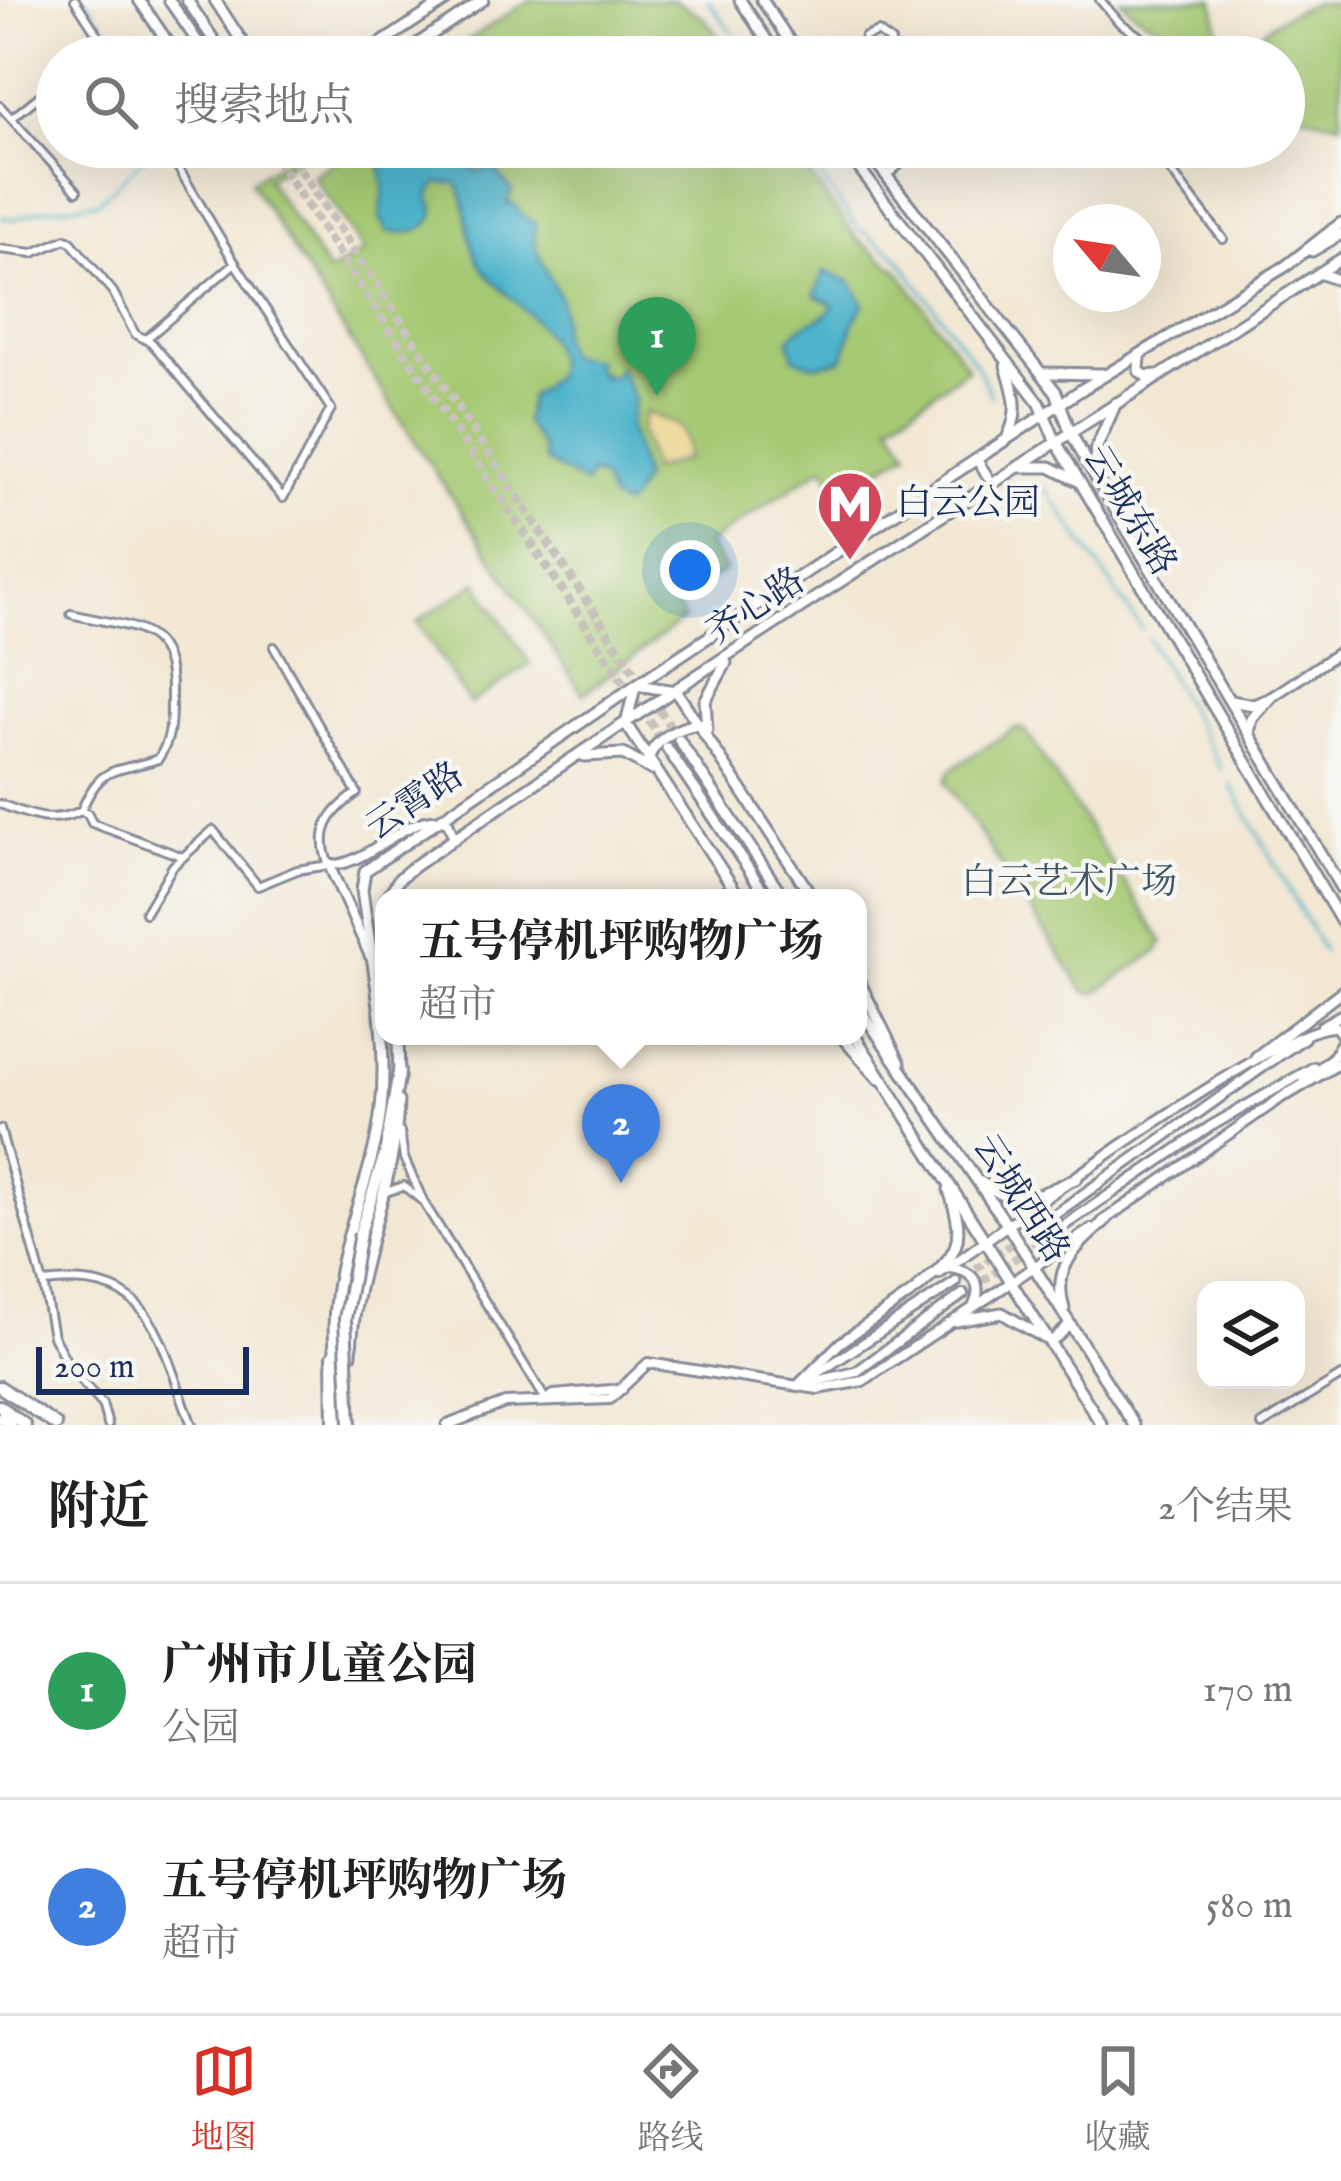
<!DOCTYPE html>
<html lang="zh">
<meta charset="utf-8">
<style>
:root{--surface:#fff;--page:#f2f2f2;--text:#222;--muted:#767676;--line:#e0e0e0;--accent:#d93025}
body{margin:0;font-family:"IM FELL English","Noto Serif SC",serif;background:var(--page);color:var(--text)}
.controls{position:absolute;right:36px;bottom:36px;display:grid;overflow:hidden;border-radius:24px;box-shadow:0 12px 48px #0002}
.controls button{width:108px;height:108px;display:grid;place-items:center;padding:0;border:0;border-bottom:3px solid var(--line);background:var(--surface);color:var(--text);font:60px sans-serif}
.compass{position:absolute;left:1053px;top:204px;width:108px;height:108px;border-radius:50%;background:var(--surface);box-shadow:0 12px 48px #0002;rotate:299deg}
.scale{position:absolute;left:36px;bottom:30px;width:213px;box-sizing:border-box;padding-left:12px;border:6px solid #1b2f5e;border-top:0;font-size:33px;line-height:42px;white-space:nowrap;color:#1b2f5e;-webkit-text-stroke:9px #f6f6f2;paint-order:stroke}
.you{position:absolute;left:690px;top:570px;width:42px;height:42px;margin:-30px;border:9px solid #fff;border-radius:50%;background:#1a73e8;box-shadow:0 0 0 18px #1a73e833}
.badge{display:grid;place-items:center;width:78px;height:78px;border-radius:50%;background:var(--accent);color:#fff;font-size:39px;font-weight:700}
.pin{position:absolute;translate:-50% -99px;filter:drop-shadow(0 3px 6px #0008)}
.pin::after{content:'';position:absolute;top:63px;width:42px;height:36px;background:inherit;clip-path:polygon(0 0,100% 0,50% 100%)}
.popup{position:absolute;left:375px;top:889px;width:492px;height:156px;box-sizing:border-box;display:grid;place-content:center;border-radius:24px;background:var(--surface);filter:drop-shadow(0 3px 9px #0005);font-size:39px;white-space:nowrap;color:var(--muted)}
.popup b{font-size:45px;color:var(--text)}
.popup::after{content:'';position:absolute;left:50%;top:100%;margin-left:-24px;border:24px solid transparent;border-top-color:var(--surface)}
.list{margin:0;padding:0;list-style:none}
h2{display:flex;justify-content:space-between;align-items:center;height:156px;margin:0;padding:0 48px;font-size:51px}
h2 small{font-size:39px;font-weight:400;color:var(--muted)}
.list li{display:grid;grid-template-columns:78px 1fr auto;gap:36px;align-items:center;box-sizing:border-box;height:216px;padding:0 48px;border-top:3px solid var(--line)}
.list b{display:block;font-size:45px;white-space:nowrap}
.list p{margin:0;font-size:39px;white-space:nowrap;color:var(--muted)}
.list em{font-size:39px;font-style:normal;color:var(--muted)}
.icon{flex:none;width:66px;height:66px;fill:none;stroke:currentColor;stroke-width:2;stroke-linecap:round;stroke-linejoin:round}
.map{position:relative;flex:none;width:1341px;height:1425px;overflow:hidden}
.search{position:absolute;background:var(--surface);box-shadow:0 12px 48px #0002;left:36px;right:36px;top:36px;height:132px;display:flex;align-items:center;gap:30px;box-sizing:border-box;padding:0 42px;border-radius:66px;color:var(--muted);font-size:45px}
.sheet{height:588px;background:var(--surface)}
nav{display:flex;justify-content:space-around;align-items:center;box-sizing:border-box;height:168px;border-top:3px solid var(--line);background:var(--surface);font-size:33px;color:var(--muted)}
nav a{display:grid;justify-items:center;gap:6px}
nav .on{color:var(--accent)}
.map>svg:first-child{display:block}
.green{fill:#a5c972;stroke:#607c68;stroke-width:3}
.sand{fill:#eeda9e;stroke:#84847e;stroke-width:3}
.water{fill:#4db4cb;stroke:#347294;stroke-width:3}
.lines{fill:none;stroke-linecap:round;stroke-linejoin:round}
.stream{stroke:#4db4cb;stroke-width:3}
.tertiary-tunnel{stroke:#c7c2bc;stroke-width:8;stroke-dasharray:8 4;stroke-linecap:butt}
.primary-tunnel{stroke:#c7c2bc;stroke-width:9;stroke-dasharray:9 4.5;stroke-linecap:butt}
.minor-casing{stroke:#868b98;stroke-width:12}
.tertiary-casing{stroke:#868b98;stroke-width:14}
.secondary-casing{stroke:#868b98;stroke-width:15}
.primary-casing{stroke:#868b98;stroke-width:15}
.trunk-casing{stroke:#868b98;stroke-width:16}
.motorway-casing{stroke:#868b98;stroke-width:16}
.minor{stroke:#fff;stroke-width:6}
.tertiary{stroke:#fff;stroke-width:8}
.secondary{stroke:#fff;stroke-width:9}
.primary{stroke:#fff;stroke-width:9}
.trunk{stroke:#fff;stroke-width:10}
.motorway{stroke:#fff;stroke-width:10}
.motorway-bridge-casing{stroke:#868b98;stroke-width:16;stroke-linecap:butt}
.motorway-bridge{stroke:#fff;stroke-width:10}
.labels{text-anchor:middle;dominant-baseline:central;stroke-width:9;stroke-linejoin:round;paint-order:stroke}
.poi-label{font-size:36px;fill:#1b2f5e;stroke:#f6f6f2;text-anchor:start}
.street-label{font-size:36px;fill:#1b2f5e;stroke:#f6f6f2}
.park-label{font-size:36px;fill:#3e5663;stroke:#f6f6f2}
</style>
<div class="map">
<svg width="1341" height="1425" viewBox="0 0 1341 1425">
<rect width="100%" height="100%" fill="#f6f6f2"/>
<filter id="ink" filterUnits="userSpaceOnUse"><feTurbulence type="fractalNoise" baseFrequency=".00833" numOctaves="2"/><feDisplacementMap in="SourceGraphic" scale="24" xChannelSelector="R" yChannelSelector="G"/><feConvolveMatrix kernelMatrix="1 2 1 2 8 2 1 2 1" color-interpolation-filters="sRGB"/></filter>
<filter id="wash" filterUnits="userSpaceOnUse"><feTurbulence type="fractalNoise" baseFrequency=".004" numOctaves="4" result="noise"/><feDisplacementMap in="SourceGraphic" scale="48" xChannelSelector="R" yChannelSelector="G"/><feGaussianBlur stdDeviation="2.7" result="paint"/><feColorMatrix in="noise" values="0 0 0 0 0 0 0 0 0 0 0 0 0 0 0 0 0 1.4 0 .05"/><feComposite in="paint" operator="in"/></filter>
<g filter="url(#wash)">
<rect width="100%" height="100%" fill="#f2e7d3"/>
<g class="green">
<path d="M530,0H673L702,16L734,57H442Z"/>
<path d="M1120,0H1214L1219,35C1179,37 1150,28 1120,0Z"/>
<path d="M1317,3L1341,5V123C1320,119 1301,116 1284,103V57H1252L1250,47C1268,21 1287,12 1317,3Z"/>
<path d="M304,147H315L267,179L329,273L364,251L313,176L357,147H789L857,239L898,270L968,368L891,423L909,452L853,483L846,472L833,480L824,466L707,544L725,570L677,605L684,619L583,694L405,427L250,182Z"/>
<path d="M477,582L530,664L470,704L417,622Z"/>
<path d="M1015,728L1024,729L1163,941L1158,951L1095,993L1084,991L946,782L950,770Z"/>
</g>
<path class="sand" d="M645,412C678,425 686,421 687,459L652,470L641,431Z"/>
<g class="water">
<path d="M418,147H451L449,155L454,162L480,172L493,167L512,191L507,203L515,204L521,215L535,224C530,252 551,274 560,299C567,320 553,327 568,356L597,360L594,368L601,372V378L604,374L612,378L619,367L634,399L629,426L643,477L631,501L624,506L610,499L603,480L592,473L585,484L545,461L542,447L525,422L530,396L554,377C566,327 503,301 480,264C467,245 469,203 457,183H437L429,196C447,226 410,237 387,231L380,217L384,188L380,162Z"/>
<path d="M824,271L851,282L864,304L853,324L843,359C822,366 813,368 794,357L789,341C798,319 823,325 833,305L815,295Z"/>
</g>
<g class="lines">
<g class="stream">
<path d="M87,0L124,57"/>
<path d="M708,0L751,57"/>
<path d="M799,147L857,227L898,257L977,366L991,396"/>
<path d="M0,217L15,219L44,209L98,202L156,147"/>
<path d="M1045,488L1142,629"/>
<path d="M1148,639L1222,769"/>
<path d="M1231,785L1323,951"/>
</g>
</g>
</g>
<g filter="url(#ink)">
<g class="lines">
<g class="tertiary-tunnel">
<path d="M956,1282L1054,1215"/>
<path d="M963,1294L1062,1227"/>
</g>
<g class="primary-tunnel">
<path d="M268,147L663,742"/>
<path d="M285,147L676,735"/>
</g>
<g class="minor-casing">
<g id="minor">
<path d="M75,0L112,57"/>
<path d="M1100,0L1119,22L1169,57"/>
<path d="M88,57L104,44"/>
<path d="M850,57L861,48"/>
<path d="M864,57L861,48L865,37L878,32L891,42L888,57"/>
<path d="M0,106L77,191"/>
<path d="M12,118L57,82"/>
<path d="M167,147L173,159L181,147"/>
<path d="M1134,147L1168,167L1223,239"/>
<path d="M886,176L921,147"/>
<path d="M0,249L33,253L66,239L71,242L113,292L135,334L151,342L283,498L331,409L235,263L173,159"/>
<path d="M146,339L235,263"/>
<path d="M0,804C29,815 51,825 81,811C102,762 114,774 158,759C172,739 171,720 171,696C173,621 132,629 71,614"/>
<path d="M81,811L88,814L92,823L183,857"/>
<path d="M145,913L173,866L213,830L258,886L297,870L329,865C315,831 330,812 357,793L274,647"/>
<path d="M0,1129L43,1283L53,1336L70,1368L102,1404L108,1425"/>
<path d="M400,1132L404,1158L424,1203L546,1400"/>
<path d="M386,1192L404,1186L420,1199"/>
<path d="M43,1283C157,1269 158,1340 192,1425"/>
<path d="M1262,1425L1341,1376"/>
</g>
</g>
<g class="tertiary-casing">
<g id="tertiary">
<path d="M977,460L992,483"/>
<path d="M1270,698L1341,651"/>
<path d="M370,956L329,865C369,867 411,807 448,822L454,839"/>
<path d="M1321,1026L1341,1015"/>
<path d="M1305,1080L1334,1056L1341,1043"/>
<path d="M1042,1204L1038,1221L1043,1233L1071,1242"/>
<path d="M1054,1215L1304,1038"/>
<path d="M1103,1221L1288,1093"/>
<path d="M1062,1227L1211,1126L1314,1067"/>
<path d="M949,1268C972,1270 984,1283 974,1305"/>
<path d="M939,1274C1000,1231 1282,1022 1336,1027L1341,1034"/>
<path d="M332,1356L333,1425"/>
<path d="M809,1379L956,1282"/>
<path d="M804,1384L856,1372L963,1294"/>
<path d="M798,1385L840,1343L922,1286"/>
<path d="M546,1400L554,1395L622,1389"/>
<path d="M447,1425L505,1403L610,1399L648,1363L818,1389L863,1381L1091,1229"/>
</g>
</g>
<g class="secondary-casing">
<g id="secondary">
<path d="M139,0L178,57"/>
<path d="M215,0L252,57"/>
<path d="M740,0L778,57"/>
<path d="M762,0L800,57"/>
<path d="M360,57L447,0"/>
<path d="M398,57L483,0"/>
<path d="M843,147L1040,404L1055,440L1341,921"/>
<path d="M864,147L1056,392L1070,431L1085,459L1341,888"/>
<path d="M1312,251L1341,234"/>
<path d="M1319,273L1341,281"/>
<path d="M1140,355L1139,371L1146,376L1157,375"/>
<path d="M1006,366C1014,391 1021,411 1008,436"/>
<path d="M1042,373L1102,374"/>
<path d="M1020,467H1050L1078,481"/>
<path d="M1095,471L1096,449L1116,403"/>
<path d="M636,685L676,691L813,898"/>
<path d="M635,687L626,724L740,898"/>
<path d="M1231,701L1254,705L1266,700"/>
<path d="M707,730L705,701L726,663"/>
<path d="M1249,733L1252,719L1270,698"/>
<path d="M584,756L623,754L652,770"/>
<path d="M648,760C654,739 678,727 699,724"/>
<path d="M387,898L399,879L413,867C717,656 1031,460 1341,259"/>
<path d="M384,913V927"/>
<path d="M858,979L900,1063"/>
<path d="M398,1036L399,1078"/>
<path d="M841,1036L879,1079"/>
<path d="M1256,1057L1341,992"/>
<path d="M1288,1094L1341,1062"/>
<path d="M351,1354C353,1264 396,1189 398,1101"/>
<path d="M341,1425C340,1382 330,1339 336,1297C343,1232 374,1174 381,1109C389,1036 372,963 362,890L365,871L636,685L1084,388L1286,266L1341,223"/>
</g>
</g>
<g class="primary-casing">
<g id="primary">
<path d="M169,0L208,57"/>
<path d="M187,0L225,57"/>
<path d="M679,740L784,898"/>
<path d="M667,748L768,898"/>
<path d="M858,1006L1008,1226L1134,1425"/>
<path d="M855,1036L1102,1425"/>
<path d="M981,1182C1019,1210 1038,1195 1077,1178"/>
<path d="M919,1287C960,1252 966,1242 949,1190"/>
<path d="M1064,1309C1051,1267 1077,1246 1106,1220"/>
<path d="M956,1321L1002,1313L1051,1342L1070,1325"/>
</g>
</g>
<g class="trunk-casing">
<path id="trunk" d="M0,1418L10,1425"/>
</g>
<g class="motorway-casing">
<g id="motorway">
<path d="M360,1233L385,1154L399,1072"/>
<path d="M0,1387L56,1425"/>
<path d="M0,1406L25,1425"/>
</g>
</g>
<use href="#minor" class="minor"/>
<use href="#tertiary" class="tertiary"/>
<use href="#secondary" class="secondary"/>
<use href="#primary" class="primary"/>
<use href="#trunk" class="trunk"/>
<use href="#motorway" class="motorway"/>
<g class="motorway-bridge-casing">
<path id="motorway-bridge" d="M350,1425L345,1319L360,1233"/>
</g>
<use href="#motorway-bridge" class="motorway-bridge"/>
</g>
</g>
<defs>
<g id="metro-pin" transform="scale(3.45)"><path d="M0 17L-7.5 6A9.5 9.5 0 1 1 7.5 6Z" fill="#d1495b" stroke="#f6f6f2"/><path d="M-5.5 5V-5H-3L0 0L3-5H5.5V5H3V-.5L0 4L-3-.5V5Z" fill="#fff"/></g>
</defs>
<g fill-rule="evenodd">
<use href="#metro-pin" x="850" y="504"/>
</g>
<g class="labels">
<g class="poi-label">
<text x="896" y="504">白云公园</text>
</g>
<g class="street-label">
<text transform="translate(1129 511) rotate(59)">云城东路</text>
<text transform="translate(756 607) rotate(-33)">齐心路</text>
<text transform="translate(415 802) rotate(-34)">云霄路</text>
<text transform="translate(1020 1199) rotate(57)">云城西路</text>
</g>
<g class="park-label">
<text x="1069" y="883">白云艺术广场</text>
</g>
</g>
</svg>
<div class="controls">
<button><svg class="icon" aria-label="layers" viewBox="0 0 24 24"><path d="M12 4l9 5-9 5-9-5zM3 14l9 5 9-5"/></svg></button>
</div>
<svg class="compass" viewBox="-18 -18 36 36"><path d="M0-13l5 13h-10z" fill="#e53935"/><path d="M0 13l5-13h-10z" fill="#767676"/></svg>
<div class="scale">200 m</div>
<div class="you"></div>
<div class="pin badge" style="left:657px;top:396px;background:#2e9e5b">1</div>
<div class="pin badge" style="left:621px;top:1183px;background:#3f7fe0">2</div>
<div class="popup"><b>五号停机坪购物广场</b>超市</div>
<div class="search"><svg class="icon" aria-label="search" viewBox="0 0 24 24"><circle cx="10" cy="10" r="6"/><path d="M15 15l6 6"/></svg>搜索地点</div>
</div>
<section class="sheet">
<h2>附近<small>2个结果</small></h2>
<ul class="list">
<li><span class="badge" style="background:#2e9e5b">1</span><div><b>广州市儿童公园</b><p>公园</p></div><em>170 m</em></li>
<li><span class="badge" style="background:#3f7fe0">2</span><div><b>五号停机坪购物广场</b><p>超市</p></div><em>580 m</em></li>
</ul>
</section>
<nav>
<a class="on"><svg class="icon" aria-label="map" viewBox="0 0 24 24"><path d="M3 6l6-2 6 2 6-2v14l-6 2-6-2-6 2zM9 4v14M15 6v14"/></svg>地图</a>
<a><svg class="icon" aria-label="directions" viewBox="0 0 24 24"><path d="M12 3l9 9-9 9-9-9zM9 14v-3h6M13 9l2 2-2 2"/></svg>路线</a>
<a><svg class="icon" aria-label="saved" viewBox="0 0 24 24"><path d="M7 4h10v16l-5-4-5 4z"/></svg>收藏</a>
</nav>
